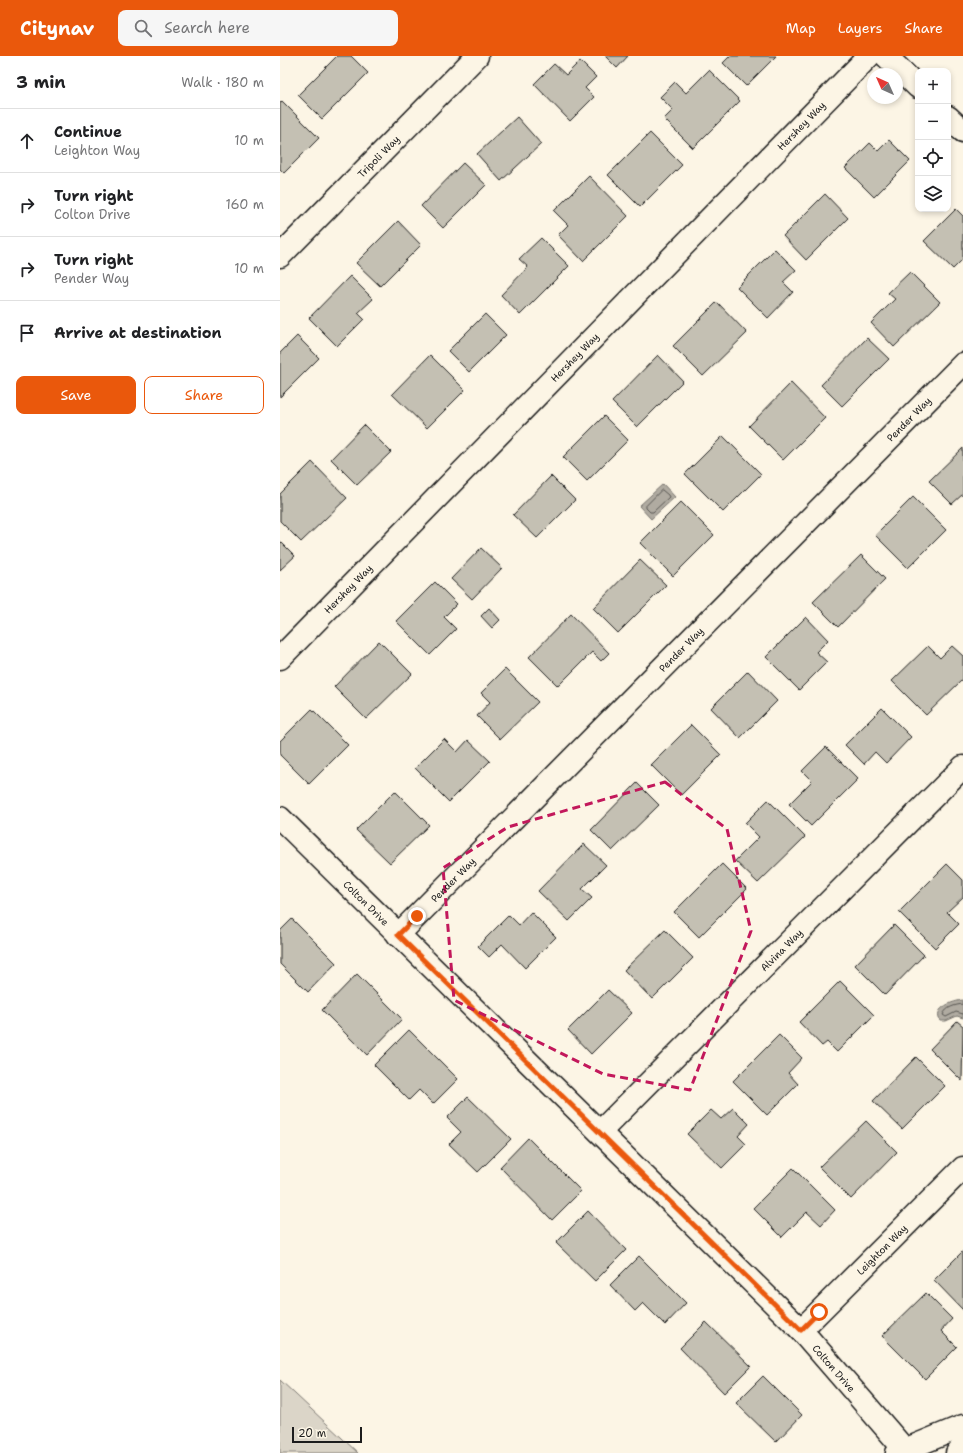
<!DOCTYPE html>
<meta charset="utf-8">
<style>
:root{--surface:#fff;--page:#f6f6f6;--text:#202124;--muted:#757577;--line:#e0e0e0;--accent:#ea580c}
body{margin:0;font-family:"Shantell Sans",sans-serif;background:var(--page);color:var(--text)}
.controls{position:absolute;right:12px;top:12px;display:grid;overflow:hidden;border-radius:8px;box-shadow:0 2px 6px #0003}
.controls button{width:36px;height:36px;display:grid;place-items:center;padding:0;border:0;border-bottom:1px solid var(--line);background:var(--surface);color:var(--text);font:20px sans-serif}
.compass{position:absolute;left:587px;top:12px;width:36px;height:36px;border-radius:50%;background:var(--surface);box-shadow:0 2px 6px #0003;rotate:315deg}
.scale{position:absolute;left:12px;bottom:10px;width:70px;box-sizing:border-box;padding-left:4px;border:2px solid #1c1c1c;border-top:0;font-size:11px;line-height:14px;white-space:nowrap;color:#1c1c1c;-webkit-text-stroke:3px #fcf5e5;paint-order:stroke}
.stop{position:absolute;width:12px;height:12px;margin:-9px;border:3px solid #ea580c;border-radius:50%;background:#fff}
.stop.end{background:#ea580c;border-color:#fff;box-shadow:0 1px 4px #0008}
.list{margin:0;padding:0;list-style:none}
h2{display:flex;justify-content:space-between;align-items:center;height:52px;margin:0;padding:0 16px;font-size:17px}
h2 small{font-size:13px;font-weight:400;color:var(--muted)}
.list li{display:grid;grid-template-columns:26px 1fr auto;gap:12px;align-items:center;box-sizing:border-box;height:64px;padding:0 16px;border-top:1px solid var(--line)}
.list b{display:block;font-size:15px;white-space:nowrap}
.list p{margin:0;font-size:13px;white-space:nowrap;color:var(--muted)}
.list em{font-size:13px;font-style:normal;color:var(--muted)}
.actions{display:flex;gap:8px;padding:12px 16px}
.actions a{flex:1;padding:9px 0;border:1px solid var(--accent);border-radius:8px;text-align:center;font-size:14px;color:var(--accent)}
.actions .main{background:var(--accent);color:#fff}
.icon{flex:none;width:22px;height:22px;fill:none;stroke:currentColor;stroke-width:2;stroke-linecap:round;stroke-linejoin:round}
.map{position:relative;flex:none;width:683px;height:1397px;overflow:hidden}
header{display:flex;align-items:center;gap:24px;box-sizing:border-box;height:56px;padding:0 20px;background:var(--accent);color:#fff}
header strong{font-size:19px}
nav{display:flex;gap:22px;margin-inline-start:auto;font-size:14px}
.search{width:280px;height:36px;background:var(--page);display:flex;align-items:center;gap:10px;box-sizing:border-box;padding:0 14px;border-radius:8px;color:var(--muted);font-size:15px}
main{display:flex}
aside{flex:1;background:var(--surface)}
.map>svg:first-child{display:block}
.green{fill:#dbd5c8;stroke:#7c7872}
.water{fill:#b0aba1;stroke:#75726c}
.lines{fill:none;stroke-linecap:round;stroke-linejoin:round}
.shore{stroke:#575551;stroke-width:1}
.building{fill:#c4c0b3;stroke:#1c1c1c}
.minor-casing{stroke:#1c1c1c;stroke-width:25}
.major-casing{stroke:#1c1c1c;stroke-width:25}
.minor{stroke:#fcf5e5;stroke-width:22}
.major{stroke:#fcf5e5;stroke-width:22}
.route{stroke:#ea580c;stroke-width:5}
.marked{fill:none;stroke:#c2185b;stroke-width:3;stroke-dasharray:8 5;stroke-linejoin:round}
.labels{text-anchor:middle;dominant-baseline:central;stroke-width:3;stroke-linejoin:round;paint-order:stroke}
.street-label{font-size:10px;fill:#1c1c1c;stroke:#fcf5e5}
</style>
<header>
<strong>Citynav</strong>
<div class="search"><svg class="icon" aria-label="search" viewBox="0 0 24 24"><circle cx="10" cy="10" r="6"/><path d="M15 15l6 6"/></svg>Search here</div>
<nav><a>Map</a><a>Layers</a><a>Share</a></nav>
</header>
<main>
<aside>
<h2>3 min<small>Walk · 180 m</small></h2>
<ul class="list">
<li><svg class="icon" aria-label="ahead" viewBox="0 0 24 24"><path d="M12 20V5M6 11l6-6 6 6"/></svg><div><b>Continue</b><p>Leighton Way</p></div><em>10 m</em></li>
<li><svg class="icon" aria-label="right" viewBox="0 0 24 24"><path d="M7 20v-9h11M14 6l5 5-5 5"/></svg><div><b>Turn right</b><p>Colton Drive</p></div><em>160 m</em></li>
<li><svg class="icon" aria-label="right" viewBox="0 0 24 24"><path d="M7 20v-9h11M14 6l5 5-5 5"/></svg><div><b>Turn right</b><p>Pender Way</p></div><em>10 m</em></li>
<li><svg class="icon" aria-label="arrive" viewBox="0 0 24 24"><path d="M6 21V4h12l-3 4 3 4H6"/></svg><div><b>Arrive at destination</b></div></li>
</ul>
<div class="actions"><a class="main">Save</a><a>Share</a></div>
</aside>
<div class="map">
<svg width="683" height="1397" viewBox="0 0 683 1397">
<rect width="100%" height="100%" fill="#fcf5e5"/>
<filter id="ink" filterUnits="userSpaceOnUse"><feTurbulence type="fractalNoise" baseFrequency=".025" numOctaves="2"/><feDisplacementMap in="SourceGraphic" scale="8" xChannelSelector="R" yChannelSelector="G"/><feConvolveMatrix kernelMatrix="1 2 1 2 8 2 1 2 1" color-interpolation-filters="sRGB"/></filter>
<g filter="url(#ink)">
<path class="green" d="M0,1324L78,1397H0Z"/>
<g class="water">
<path d="M383,428L395,441L371,463L359,450Z"/>
<path d="M683,944V962L677,960L666,965H661C651,952 674,945 683,944Z"/>
</g>
<g class="lines">
<g class="shore">
<path d="M382,434L388,439L389,441L373,456H370L366,452V450Z"/>
<path d="M683,948C675,949 666,951 663,959L666,961L676,956L683,958"/>
</g>
</g>
<g class="building">
<path d="M57,0H71L88,17L42,63L18,39Z"/>
<path d="M325,0H348L337,12Z"/>
<path d="M450,0H496L466,30L443,7Z"/>
<path d="M300,5L316,21L305,32L314,41L290,65L254,28L274,8L286,19Z"/>
<path d="M429,14L460,45L413,92L384,63L393,54L380,41L395,26L406,37Z"/>
<path d="M2,45L39,82L4,117L0,113V47Z"/>
<path d="M237,61L261,88L221,125L197,98Z"/>
<path d="M370,77L402,109L360,151L328,119Z"/>
<path d="M609,84L630,105L594,141L565,112L590,87L598,95Z"/>
<path d="M183,107L206,129L163,172L141,150Z"/>
<path d="M309,120L348,160L303,205L278,179L288,169L274,155Z"/>
<path d="M545,138L568,162L526,204L503,180Z"/>
<path d="M676,153L683,160V203L673,213L644,185Z"/>
<path d="M118,165L141,189L100,230L76,207Z"/>
<path d="M261,182L289,210L240,259L221,239L248,211L239,203Z"/>
<path d="M495,193L516,214L503,226L513,236L488,262L457,231Z"/>
<path d="M630,216L660,246L614,291L591,267L615,243L608,237Z"/>
<path d="M70,220L93,243L78,257L84,263L57,290L29,262Z"/>
<path d="M437,246L467,277L423,320L393,290Z"/>
<path d="M205,258L226,279L189,316L168,295Z"/>
<path d="M17,280L39,302L0,341V297Z"/>
<path d="M587,282L609,303L562,350L541,329Z"/>
<path d="M150,299L185,334L147,372L112,338Z"/>
<path d="M378,299L403,325L357,371L332,346Z"/>
<path d="M511,327L545,362L503,404L469,370Z"/>
<path d="M324,360L348,384L307,425L283,401Z"/>
<path d="M84,369L111,396L77,429L51,403Z"/>
<path d="M443,380L481,418L443,456L405,418Z"/>
<path d="M683,392V438L672,448L649,425Z"/>
<path d="M32,406L67,442L21,486L0,465V438Z"/>
<path d="M271,420L295,444L257,482L233,459Z"/>
<path d="M633,441L666,474L628,512L595,479Z"/>
<path d="M401,446L434,479L393,520L360,487Z"/>
<path d="M0,485L15,500L0,514Z"/>
<path d="M201,492L222,512L192,543L171,523Z"/>
<path d="M581,499L605,523L558,571L533,546Z"/>
<path d="M360,504L386,529L338,577L313,552Z"/>
<path d="M155,526L177,548L164,561L176,573L150,599L116,565Z"/>
<path d="M209,552L220,564L212,572L201,560Z"/>
<path d="M291,558L329,597L321,605L312,596L278,630L249,601Z"/>
<path d="M526,561L548,584L536,596L547,606L519,634L486,601Z"/>
<path d="M99,585L132,618L86,663L54,631Z"/>
<path d="M648,590L660,602L672,590L683,600V623L646,659L612,625Z"/>
<path d="M225,613L258,646L220,683L197,660L210,646L201,637Z"/>
<path d="M468,615L497,645L460,682L431,652Z"/>
<path d="M602,652L631,681L606,707L595,696L584,708L565,689Z"/>
<path d="M32,653L68,689L29,728L0,699V685Z"/>
<path d="M411,669L441,699L401,739L371,709Z"/>
<path d="M164,683L177,696L188,684L210,705L169,746L135,712Z"/>
<path d="M546,691L578,723L531,770L509,748L532,725L522,715Z"/>
<path d="M357,727L379,749L332,795L311,774Z"/>
<path d="M115,735L149,769L110,807L76,774Z"/>
<path d="M488,744L525,781L478,827L455,805L479,781L465,767Z"/>
<path d="M304,788L326,809L302,833L312,842L289,865L258,835Z"/>
<path d="M442,808L467,833L419,881L394,856Z"/>
<path d="M667,808L683,824V841L667,856L679,868L655,892L619,856Z"/>
<path d="M251,856L276,881L245,912L222,888L209,901L198,890L229,859L239,869Z"/>
<path d="M12,863L56,907L28,936L0,908V875Z"/>
<path d="M614,869L644,899L605,939L575,909Z"/>
<path d="M385,874L413,902L372,943L344,914Z"/>
<path d="M77,918L122,963L87,999L42,954Z"/>
<path d="M560,925L594,959L557,996L547,986L542,990L519,966Z"/>
<path d="M328,934L352,957L311,998L288,974Z"/>
<path d="M677,965L683,970L682,1025L650,993Z"/>
<path d="M129,974L178,1023L153,1048L139,1034L129,1044L94,1009Z"/>
<path d="M499,979L522,1002L508,1017L518,1028L487,1059L453,1025Z"/>
<path d="M636,1001L665,1030L622,1073L593,1045Z"/>
<path d="M188,1041L231,1083L198,1116L169,1088L181,1076L167,1062Z"/>
<path d="M453,1052L469,1068L458,1080L466,1088L442,1112L407,1078L431,1054L441,1063Z"/>
<path d="M586,1065L617,1096L571,1143L539,1111Z"/>
<path d="M248,1082L301,1135L272,1164L220,1111Z"/>
<path d="M513,1112L555,1154L541,1169L527,1156L502,1181L473,1152Z"/>
<path d="M308,1155L346,1194L315,1225L276,1187Z"/>
<path d="M683,1195V1254L654,1224Z"/>
<path d="M359,1200L406,1247L385,1269L363,1247L355,1255L330,1229Z"/>
<path d="M646,1237L672,1263L661,1275L677,1291L645,1323L602,1280Z"/>
<path d="M426,1266L471,1310L444,1337L400,1292Z"/>
<path d="M483,1320L522,1359L496,1386L456,1347Z"/>
</g>
<g class="lines">
<g class="minor-casing">
<g id="minor">
<path d="M606,0L638,31"/>
<path d="M668,61L683,75"/>
<path id="s1" d="M0,200L197,0"/>
<path id="s2" d="M0,602L589,0"/>
<path id="s3" d="M0,762L521,1274L625,1394"/>
<path id="s4" d="M118,879L683,308"/>
<path id="s5" d="M320,1076L683,711"/>
<path id="s6" d="M521,1274L683,1112"/>
</g>
</g>
<g class="major-casing">
<g id="major">
<path d="M617,1397L683,1370"/>
<path d="M677,1397L683,1390"/>
</g>
</g>
<use href="#minor" class="minor"/>
<use href="#major" class="major"/>
</g>
</g>
<g class="lines" filter="url(#ink)">
<path class="route" d="M137,860L118,879L521,1274L539,1256"/>
</g>
<path class="marked" d="M385,726L447,773L471,875L410,1034L323,1018L174,944L163,812L228,771Z"/>
<g class="labels">
<g class="street-label">
<text stroke="none"><textPath href="#s2" startOffset="745">Hershey Way</textPath></text>
<text stroke="none"><textPath href="#s1" startOffset="140">Tripoli Way</textPath></text>
<text stroke="none"><textPath href="#s2" startOffset="421">Hershey Way</textPath></text>
<text stroke="none"><textPath href="#s4" startOffset="726">Pender Way</textPath></text>
<text stroke="none"><textPath href="#s2" startOffset="97">Hershey Way</textPath></text>
<text stroke="none"><textPath href="#s4" startOffset="402">Pender Way</textPath></text>
<text stroke="none"><textPath href="#s4" startOffset="78">Pender Way</textPath></text>
<text stroke="none"><textPath href="#s3" startOffset="121">Colton Drive</textPath></text>
<text stroke="none"><textPath href="#s5" startOffset="257">Alvina Way</textPath></text>
<text stroke="none"><textPath href="#s6" startOffset="114">Leighton Way</textPath></text>
<text stroke="none"><textPath href="#s3" startOffset="781">Colton Drive</textPath></text>
</g>
</g>
</svg>
<div class="controls">
<button>+</button>
<button>−</button>
<button><svg class="icon" aria-label="locate" viewBox="0 0 24 24"><circle cx="12" cy="12" r="6"/><path d="M12 2v4M12 18v4M2 12h4M18 12h4"/></svg></button>
<button><svg class="icon" aria-label="layers" viewBox="0 0 24 24"><path d="M12 4l9 5-9 5-9-5zM3 14l9 5 9-5"/></svg></button>
</div>
<svg class="compass" viewBox="-18 -18 36 36"><path d="M0-13l5 13h-10z" fill="#e53935"/><path d="M0 13l5-13h-10z" fill="#757577"/></svg>
<div class="scale">20 m</div>
<div class="stop" style="left:539px;top:1256px"></div>
<div class="stop end" style="left:137px;top:860px"></div>
</div>
</main>
